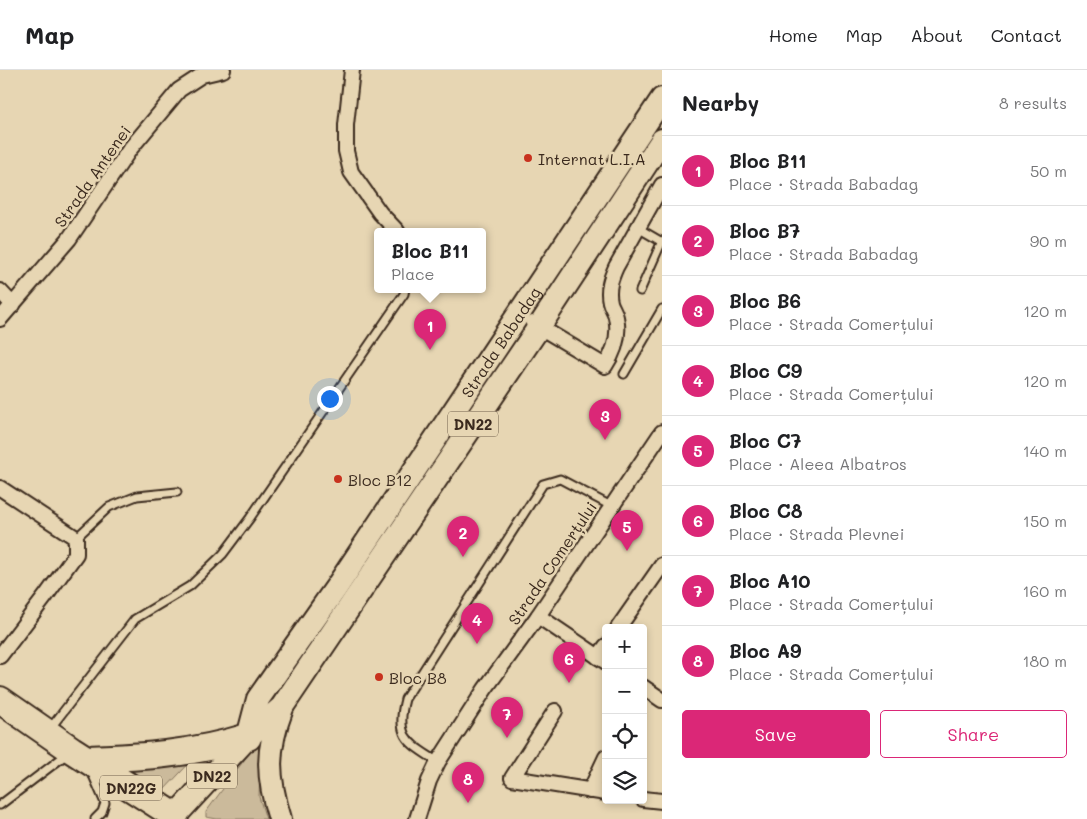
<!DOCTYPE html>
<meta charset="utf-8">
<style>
:root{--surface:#fff;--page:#f2f2f2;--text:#202124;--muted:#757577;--line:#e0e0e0;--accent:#db2777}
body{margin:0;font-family:Mali,sans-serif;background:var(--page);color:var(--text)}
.controls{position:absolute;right:15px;bottom:15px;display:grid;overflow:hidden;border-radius:5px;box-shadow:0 2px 8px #0003}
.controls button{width:45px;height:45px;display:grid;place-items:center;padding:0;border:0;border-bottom:1px solid var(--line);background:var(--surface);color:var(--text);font:25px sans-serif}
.you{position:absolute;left:329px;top:328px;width:18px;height:18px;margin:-12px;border:4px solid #fff;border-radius:50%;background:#1a73e8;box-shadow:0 0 0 8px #1a73e833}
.badge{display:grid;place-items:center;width:32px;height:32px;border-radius:50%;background:var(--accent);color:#fff;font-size:16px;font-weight:700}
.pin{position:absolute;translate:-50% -41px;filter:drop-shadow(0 1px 2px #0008)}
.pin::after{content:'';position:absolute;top:26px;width:18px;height:15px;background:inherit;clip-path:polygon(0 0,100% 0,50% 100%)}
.popup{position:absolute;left:374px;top:158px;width:112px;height:65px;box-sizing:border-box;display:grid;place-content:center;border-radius:5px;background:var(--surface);filter:drop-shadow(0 1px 4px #0005);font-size:16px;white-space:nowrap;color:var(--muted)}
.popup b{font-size:19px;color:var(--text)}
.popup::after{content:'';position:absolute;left:50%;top:100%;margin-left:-10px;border:10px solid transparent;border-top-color:var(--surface)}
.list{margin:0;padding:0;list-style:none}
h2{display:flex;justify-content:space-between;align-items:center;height:65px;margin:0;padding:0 20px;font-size:21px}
h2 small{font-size:16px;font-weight:400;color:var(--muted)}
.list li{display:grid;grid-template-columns:32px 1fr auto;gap:15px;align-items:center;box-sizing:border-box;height:70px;padding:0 20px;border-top:1px solid var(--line)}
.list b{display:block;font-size:19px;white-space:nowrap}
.list p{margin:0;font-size:16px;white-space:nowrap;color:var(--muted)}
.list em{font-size:16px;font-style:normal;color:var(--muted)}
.actions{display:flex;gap:10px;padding:15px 20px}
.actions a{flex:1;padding:11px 0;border:1px solid var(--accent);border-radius:5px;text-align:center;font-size:18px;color:var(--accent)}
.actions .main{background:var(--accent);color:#fff}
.icon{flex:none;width:28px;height:28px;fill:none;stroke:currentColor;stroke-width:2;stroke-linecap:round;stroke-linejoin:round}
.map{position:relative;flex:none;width:662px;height:749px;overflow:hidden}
header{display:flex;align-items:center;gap:30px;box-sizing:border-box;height:70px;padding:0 25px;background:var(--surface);border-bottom:1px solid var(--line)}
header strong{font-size:24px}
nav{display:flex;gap:28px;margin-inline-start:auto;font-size:18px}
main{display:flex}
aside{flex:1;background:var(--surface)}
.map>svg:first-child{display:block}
.green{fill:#cbba9b;stroke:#83725c}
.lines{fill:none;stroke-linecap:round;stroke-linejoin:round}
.lane-casing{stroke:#3b2a1e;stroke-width:11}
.street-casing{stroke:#3b2a1e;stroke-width:18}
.primary-casing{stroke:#3b2a1e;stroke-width:26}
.highway-casing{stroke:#3b2a1e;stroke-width:30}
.lane{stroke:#e7d6b3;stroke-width:7}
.street{stroke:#e7d6b3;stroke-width:14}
.primary{stroke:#e7d6b3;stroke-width:22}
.highway{stroke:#e7d6b3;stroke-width:26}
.poi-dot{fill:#c8321e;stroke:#e7d6b3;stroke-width:2}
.labels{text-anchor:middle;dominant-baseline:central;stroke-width:5;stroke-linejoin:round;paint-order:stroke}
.shield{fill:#e7d6b3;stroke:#6f5e4b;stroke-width:1}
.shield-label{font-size:15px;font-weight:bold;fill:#3b2a1e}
.poi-label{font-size:16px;fill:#3b2a1e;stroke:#e7d6b3;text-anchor:start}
.street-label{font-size:16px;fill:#3b2a1e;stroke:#e7d6b3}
</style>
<header>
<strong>Map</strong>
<nav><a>Home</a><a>Map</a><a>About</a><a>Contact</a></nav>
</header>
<main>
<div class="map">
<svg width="662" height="749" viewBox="0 0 662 749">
<rect width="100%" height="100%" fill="#e7d6b3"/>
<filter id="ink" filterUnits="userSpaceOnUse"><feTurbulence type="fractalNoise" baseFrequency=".02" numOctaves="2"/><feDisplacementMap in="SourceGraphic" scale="10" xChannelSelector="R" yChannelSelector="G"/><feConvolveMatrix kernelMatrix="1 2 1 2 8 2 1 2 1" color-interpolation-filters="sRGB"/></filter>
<g filter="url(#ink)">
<g class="green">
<path d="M261,672L259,727L266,749H217L206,747V742L247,686Z"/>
<path d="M195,687L163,721L124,700L165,697Z"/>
</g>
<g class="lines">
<g class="lane-casing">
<g id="lane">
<path d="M638,158L662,172"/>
<path d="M640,221L662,171"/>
<path d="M624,304L662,239"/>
<path d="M76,468L109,437L137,426L177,422"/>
<path d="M49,660L135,549L190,516L223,484L250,448L404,224L405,219"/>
<path d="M438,692C408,672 395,668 405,629L543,414L560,409L611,436"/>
<path d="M92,703L105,733L102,742L95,749"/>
<path d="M0,735L67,684"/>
</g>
</g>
<g class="street-casing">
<g id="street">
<path d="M352,0L346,55V81L351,102L380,143L397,161"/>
<path d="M0,221L13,235"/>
<path d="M0,249L69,169L130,79L179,20L202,5L223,0"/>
<path d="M533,253L605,296C615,281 620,265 616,247C615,241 611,237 610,232C607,219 611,208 616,197L662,115"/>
<path d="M0,418L76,468V484L45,527L0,586"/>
<path d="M538,546L606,592"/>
<path d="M618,558L662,495"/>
<path d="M598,587L606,576"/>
<path d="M643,617L662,630"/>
<path d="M555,641L512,708L606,723"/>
<path d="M590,721L606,687"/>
<path d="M643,729L662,731"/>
<path d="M417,749L429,711L438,692L485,619L538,546L662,362"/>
</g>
</g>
<g class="primary-casing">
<g id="primary">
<path id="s1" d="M248,667L258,629L336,518L662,29"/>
<path d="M175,746L248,667L282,637L539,257L662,70"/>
<path d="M280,749C267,707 266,680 282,638"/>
</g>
</g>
<g class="highway-casing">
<g id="highway">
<path d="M0,630L72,680L175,746L173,749"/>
<path d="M87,689C145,687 192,684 248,667"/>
</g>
</g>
<use href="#lane" class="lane"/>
<use href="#street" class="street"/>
<use href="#primary" class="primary"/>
<use href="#highway" class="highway"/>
</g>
</g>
<g class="poi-dot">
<circle cx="528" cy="88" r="5"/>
<circle cx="338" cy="409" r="5"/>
<circle cx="379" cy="607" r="5"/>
</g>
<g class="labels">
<g class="shield">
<rect x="448" y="341.5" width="50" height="25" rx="4"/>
<rect x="187" y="693.5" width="50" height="25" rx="4"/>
<rect x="100" y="705.5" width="62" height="25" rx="4"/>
</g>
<g class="shield-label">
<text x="473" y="354">DN22</text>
<text x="212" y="706">DN22</text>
<text x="131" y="718">DN22G</text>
</g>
<g class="poi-label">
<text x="538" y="88">Internat L.I.A</text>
<text x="348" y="409">Bloc B12</text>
<text x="389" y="607">Bloc B8</text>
</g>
<g class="street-label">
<text transform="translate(92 106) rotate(-55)">Strada Antenei</text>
<text stroke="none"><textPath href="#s1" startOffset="471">Strada Babadag</textPath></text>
<text transform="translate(552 493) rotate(-56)">Strada Comerțului</text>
</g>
</g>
</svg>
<div class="controls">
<button>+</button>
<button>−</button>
<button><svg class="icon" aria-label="locate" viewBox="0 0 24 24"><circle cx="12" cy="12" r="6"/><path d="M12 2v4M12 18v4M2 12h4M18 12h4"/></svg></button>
<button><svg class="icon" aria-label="layers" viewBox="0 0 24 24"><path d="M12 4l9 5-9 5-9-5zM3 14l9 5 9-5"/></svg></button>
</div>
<div class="you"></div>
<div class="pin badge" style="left:430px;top:280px">1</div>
<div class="popup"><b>Bloc B11</b>Place</div>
<div class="pin badge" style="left:463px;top:487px">2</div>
<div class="pin badge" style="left:605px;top:370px">3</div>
<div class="pin badge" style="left:477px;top:574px">4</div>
<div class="pin badge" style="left:627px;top:481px">5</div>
<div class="pin badge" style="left:569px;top:613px">6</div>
<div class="pin badge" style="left:507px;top:668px">7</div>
<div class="pin badge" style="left:468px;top:733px">8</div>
</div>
<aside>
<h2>Nearby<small>8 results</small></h2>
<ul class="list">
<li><span class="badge">1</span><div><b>Bloc B11</b><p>Place · Strada Babadag</p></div><em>50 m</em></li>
<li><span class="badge">2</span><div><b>Bloc B7</b><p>Place · Strada Babadag</p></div><em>90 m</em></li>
<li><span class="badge">3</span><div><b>Bloc B6</b><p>Place · Strada Comerțului</p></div><em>120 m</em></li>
<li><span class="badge">4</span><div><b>Bloc C9</b><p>Place · Strada Comerțului</p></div><em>120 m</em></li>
<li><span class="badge">5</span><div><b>Bloc C7</b><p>Place · Aleea Albatros</p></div><em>140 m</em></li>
<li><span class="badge">6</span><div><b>Bloc C8</b><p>Place · Strada Plevnei</p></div><em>150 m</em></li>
<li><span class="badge">7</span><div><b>Bloc A10</b><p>Place · Strada Comerțului</p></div><em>160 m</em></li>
<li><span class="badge">8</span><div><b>Bloc A9</b><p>Place · Strada Comerțului</p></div><em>180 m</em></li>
</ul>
<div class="actions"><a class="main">Save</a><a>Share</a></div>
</aside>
</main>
